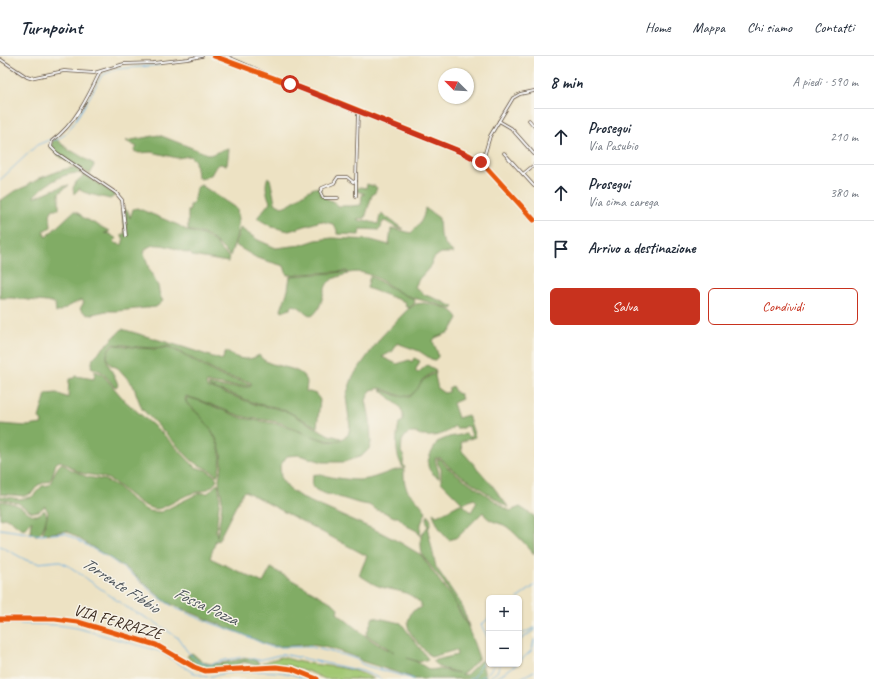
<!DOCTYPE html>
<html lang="it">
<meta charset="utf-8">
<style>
:root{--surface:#fff;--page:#f2f2f3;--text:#1f2937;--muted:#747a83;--line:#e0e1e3;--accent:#c8321e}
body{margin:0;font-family:Caveat,sans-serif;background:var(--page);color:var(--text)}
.controls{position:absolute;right:12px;bottom:12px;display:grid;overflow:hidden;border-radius:6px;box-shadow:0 1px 3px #0004}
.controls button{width:36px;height:36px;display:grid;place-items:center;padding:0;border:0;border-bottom:1px solid var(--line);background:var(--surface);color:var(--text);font:20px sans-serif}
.compass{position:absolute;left:438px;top:12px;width:36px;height:36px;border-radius:50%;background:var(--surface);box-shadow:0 1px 3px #0004;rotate:294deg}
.stop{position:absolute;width:12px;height:12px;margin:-9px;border:3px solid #c8321e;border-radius:50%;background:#fff}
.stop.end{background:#c8321e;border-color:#fff;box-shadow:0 1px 4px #0008}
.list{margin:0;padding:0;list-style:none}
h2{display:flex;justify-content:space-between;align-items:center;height:52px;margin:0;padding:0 16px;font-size:17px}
h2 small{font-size:13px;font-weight:400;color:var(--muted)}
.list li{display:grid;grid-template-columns:26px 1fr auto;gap:12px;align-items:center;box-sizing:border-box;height:56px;padding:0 16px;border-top:1px solid var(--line)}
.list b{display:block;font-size:15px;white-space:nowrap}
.list p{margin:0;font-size:13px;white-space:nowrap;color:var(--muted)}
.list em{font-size:13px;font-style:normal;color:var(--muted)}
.actions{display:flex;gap:8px;padding:12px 16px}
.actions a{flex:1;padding:9px 0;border:1px solid var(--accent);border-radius:6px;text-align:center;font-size:14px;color:var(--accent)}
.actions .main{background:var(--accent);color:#fff}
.icon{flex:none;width:22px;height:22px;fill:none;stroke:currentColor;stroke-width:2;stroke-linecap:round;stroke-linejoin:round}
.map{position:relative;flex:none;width:534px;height:623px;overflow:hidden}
header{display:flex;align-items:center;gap:24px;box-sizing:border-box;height:56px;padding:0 20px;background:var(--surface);border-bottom:1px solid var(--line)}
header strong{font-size:19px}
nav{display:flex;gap:22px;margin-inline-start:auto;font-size:14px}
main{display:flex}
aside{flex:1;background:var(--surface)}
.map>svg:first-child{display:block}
.green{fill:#a2c873;stroke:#6e7948}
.forest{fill:#81ac65;stroke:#5e6b42;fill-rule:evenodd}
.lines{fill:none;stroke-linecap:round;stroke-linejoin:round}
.stream{stroke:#6cb0e2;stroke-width:1}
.minor-casing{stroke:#564637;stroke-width:3.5}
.tertiary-casing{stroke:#564637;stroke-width:3.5}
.minor{stroke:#fff;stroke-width:2}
.tertiary{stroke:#fff;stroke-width:2}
.cycleway-casing{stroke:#f7f3e8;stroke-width:8}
.cycleway{stroke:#e8590c;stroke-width:5}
.route{stroke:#c8321e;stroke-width:5}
.labels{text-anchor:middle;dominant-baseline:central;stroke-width:3;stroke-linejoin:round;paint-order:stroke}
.street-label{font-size:16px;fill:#3b2a1e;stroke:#f7f3e8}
.water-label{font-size:17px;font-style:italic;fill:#4a5259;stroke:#f7f3e8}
</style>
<header>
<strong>Turnpoint</strong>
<nav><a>Home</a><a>Mappa</a><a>Chi siamo</a><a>Contatti</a></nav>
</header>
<main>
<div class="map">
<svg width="534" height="623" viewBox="0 0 534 623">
<rect width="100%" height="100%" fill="#f7f3e8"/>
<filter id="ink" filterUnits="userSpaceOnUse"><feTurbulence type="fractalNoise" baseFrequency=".025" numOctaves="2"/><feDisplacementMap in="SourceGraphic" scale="8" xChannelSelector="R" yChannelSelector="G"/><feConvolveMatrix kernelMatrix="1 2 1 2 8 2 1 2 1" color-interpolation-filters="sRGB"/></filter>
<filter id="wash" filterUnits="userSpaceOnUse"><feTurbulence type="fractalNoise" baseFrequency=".012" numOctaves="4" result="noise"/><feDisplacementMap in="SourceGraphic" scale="16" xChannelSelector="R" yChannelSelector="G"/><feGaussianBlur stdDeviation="0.9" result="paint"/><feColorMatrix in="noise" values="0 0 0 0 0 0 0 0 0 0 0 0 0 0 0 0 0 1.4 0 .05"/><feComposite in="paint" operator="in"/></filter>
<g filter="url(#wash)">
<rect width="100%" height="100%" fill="#ede2c3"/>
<path class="green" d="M281,601C290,603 298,606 306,607C329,611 354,611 374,623H325L310,616L287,609L262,607Z"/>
<g class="forest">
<path d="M159,79L210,99L225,93H229L227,109L220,108L216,110L211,119H209L205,122L200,123L197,120L195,105L190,100L177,102L152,96L139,97L134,95L137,91L126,85Z"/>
<path d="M56,83L70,95H72L94,108L93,113L90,118C77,111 61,104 51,92L52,86Z"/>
<path d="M70,112H75L116,139L110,143C103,141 85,138 80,134V132L74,138L73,132L76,126L84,119C69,112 44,129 34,140V141H36L52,134L69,129L59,137V153H53L50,158L51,171L43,175L46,181L74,155L81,159L82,161L109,175V176L104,177L109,178L117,183L114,184L115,187L122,189L124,182L122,181V178H125L124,165L122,156L124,154L128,155L130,162L133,153L137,152L178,169L188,175L206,180L216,187L221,194L230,202L228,206L192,200L190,197H187C177,193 149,181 144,197L149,213L158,230L160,240L163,245L156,251L117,255H106L88,259L80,253L84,246L81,244L56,257L55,247L12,242H0V145L13,136L29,129V127C34,127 36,124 40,122C50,119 59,114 70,112Z"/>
<path d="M268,121L270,123L275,146L276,148L282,151C296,147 304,134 318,131L320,132L321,139H323C326,145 334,143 338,150H352L361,149L362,139L365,138L357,135V133L360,131L366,132L367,128L372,130H375L377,132L374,138L372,139L365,162L357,163L362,165L364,164L378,168L380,160L382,158L403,173L395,171L385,165L382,167L381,172L379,174L360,173L359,179L337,178V174L333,168L321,165L289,175L272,171L257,162L270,146C267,139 264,129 268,121Z"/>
<path d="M201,129L237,153C240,172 236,183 230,200L216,186L207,179L188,174V155L190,154V149L193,148L196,132Z"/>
<path d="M425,152L439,162L440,179L447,191L454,197H441L438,199L434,202L429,212L419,223L415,231L425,239L439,244L454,251L452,253C437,247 421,245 405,239C386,230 372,212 349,217L347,215L287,219L284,210L257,202L235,189L240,172L258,184L276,192L301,189L316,184L332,182L371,184L389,189L391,173H396L411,177C419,169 424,163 425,152Z"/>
<path d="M347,216L348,218C342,220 335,221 330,225C321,231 325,251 312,260C303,257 303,251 293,249L290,253L282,256L281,254L288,234L290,220Z"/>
<path d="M370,220L404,239L414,243L415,247L409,252L405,250L406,248L405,246L367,232Z"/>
<path d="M424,247C435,249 453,251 458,262L450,276L435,282L433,285C434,290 438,294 438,301L435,304L431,303L419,295L397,287L393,295L382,301L397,308L409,304L412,306L414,302L420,305L415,315L418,317L427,309L436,314L422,324L418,332L410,340L398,339L381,332L371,334L366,344L370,364L371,387L369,393L362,400L344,406H323L299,399L287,400L280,410L281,423L289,433L304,443L380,476L401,487L421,499L451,541L468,571L479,602L468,614L461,618L466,619L481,604L486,623H412L411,621L361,605L358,602C341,596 324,589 306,589C293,589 281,592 268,589L166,546L130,515L67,475L43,478L48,456L45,450L39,455L32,456L18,447L0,443V440L19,443L32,441L42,430L49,429C54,421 55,412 62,407L70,413L87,421L105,424L117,430L135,447L148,455L161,456L199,437H208L218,427L220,440L216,475L217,481C219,468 222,455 222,442C221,435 219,429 219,423C219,418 222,414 222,408C222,382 205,363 186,346L187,341L200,345L242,362L279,368L326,385L335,386L340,384L348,379L350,371L346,340L353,320L381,281L407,254L416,248ZM245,435L367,500L359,519C366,523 374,529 381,531C399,536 408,534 421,548V552L412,555C410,560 407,565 408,570C409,579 425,594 431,601L456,594L457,599L432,605L441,612L459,617L438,613L430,614L417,606L407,602L420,606L428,603L401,567L373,561L366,579L394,596C372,588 355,571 337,557L338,552L334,548L271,512L263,527L210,502L216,484L218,485L243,436Z"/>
<path d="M122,273L186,292L222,304L226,295C235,303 249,306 259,299C269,314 296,307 306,323C308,326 306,331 306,335L316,338L320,344L317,371L289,356L275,351L257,348L226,336L209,331L208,328L221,331H250L252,328L250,326L222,319L169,290L155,292L138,291L125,289L112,288C100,304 111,310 117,326L118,329L116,331L114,330L102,316L91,311L93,302Z"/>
<path d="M113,289L125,290L138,292L155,293L169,291L221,320L251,328L250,330C235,330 222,330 207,326L206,329L208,332H212L257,349L275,352L288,356L329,379L341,382L340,384C323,388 297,373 281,367C268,363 254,364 241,360C223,354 205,345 186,340L185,343C186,349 193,353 197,357C214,374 227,398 217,420C210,412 199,411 191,404L142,353L133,329L118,312L111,309L107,303L108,295Z"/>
<path d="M95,315L102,318L125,345L162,377L195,411L206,414L214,419L217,423C213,435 200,435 190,438C181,441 162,454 156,453C141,452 124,433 112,425C102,419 89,420 79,416C72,413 67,407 60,405L56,407L52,421L49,425L38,429L32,437L24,440L0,438V368L27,370L42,368V366L39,362L46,338L57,337L68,342L69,323L74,322L75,320L94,323Z"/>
<path d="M436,316L435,320L438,333L444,337L449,336V332L452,330L456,337L460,338L462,343L453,347L458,362L468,359L475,381L461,386L462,395L492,429L509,452L449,411L441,402H435C436,411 439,412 439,422C419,411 431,399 437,386L449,381L466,378L469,381L472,380L469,371L465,370L463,372H456L454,370C448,379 425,384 417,377H409L406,379L402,385L401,396L404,401L403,408L405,412L404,413C394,398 396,383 399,367L403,365V358L400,351L380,333L398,340L410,341L418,332L422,325Z"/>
<path d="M437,403H440L448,412L505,452L510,455L520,451L534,460V498C528,491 512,473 504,469C496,466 487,465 483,456L458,481L449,484C442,479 435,465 433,457L437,460L460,448H462L471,456L477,446L474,443L465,447H462L441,426V413L438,408Z"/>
<path d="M401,413L404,414C403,441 414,436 426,456L421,468L420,480L417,475L407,470L398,461H394L384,456L377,454L369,449L358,447L335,440L326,438L316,434L312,430L313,419C321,416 330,422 338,422C345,423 352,424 359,424C373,424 387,415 401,413Z"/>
<path d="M0,445C6,446 13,447 19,450C28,455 34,465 44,454L45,455L47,460L42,475L36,480L31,477L32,464L24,473C14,470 11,459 0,463Z"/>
<path d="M428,459L431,465L428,475L436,511L459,545L466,561L469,571L444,527L422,499L421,490V480L428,470L426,464Z"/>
<path d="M192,597C196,600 199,604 204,606C221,614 248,594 260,608L258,610L244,606L231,611L203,613L192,606L187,600Z"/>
</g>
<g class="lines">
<g class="stream">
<path d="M0,124L37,89L49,84L58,83L67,77L85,49L102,19L117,13L160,9"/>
<path d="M0,473L41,479L65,477L109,502L133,519L157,540L175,552L211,567L242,578L270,591H311L347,600L356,603L362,608L370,611L414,623"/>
<path d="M0,490L26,504L38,507L58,505L69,510L129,553L156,567L178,582L187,595L198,606L209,609L225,604L244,601L259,604L283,598L362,615L381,623"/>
<path d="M518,542L534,530"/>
<path d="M489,562L481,569L489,584"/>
<path d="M0,567L57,569L77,572L159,595L192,616L207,621L227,617L240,616"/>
<path d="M519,582L524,577L534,572"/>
<path d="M519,585L534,574"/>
<path d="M484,605L489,597"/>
<path d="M519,606L532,594L534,584"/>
<path d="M242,616C266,615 284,614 306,623"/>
<path d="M488,617L495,608"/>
<path d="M490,621L497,616L500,608"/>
<path d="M469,623L474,621L482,607"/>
<path d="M476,623L486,619"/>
<path d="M485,623L488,622"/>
<path d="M495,623L517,608"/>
<path d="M519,623L534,615"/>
</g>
</g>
</g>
<g filter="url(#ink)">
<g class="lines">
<g class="minor-casing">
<g id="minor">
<path d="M226,0L286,26"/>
<path d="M0,3L27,21L30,22L64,15L94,17L124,8L153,7L188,3L202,0"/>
<path d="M100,16C88,41 75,68 52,85L51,91L57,97L116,137L122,144L126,180"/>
<path d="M529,64L534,70"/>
<path d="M499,65L511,72L534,98"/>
<path d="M504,97L523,118L534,109"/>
<path d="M481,106L483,104L490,80L513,42L520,38L534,35"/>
<path d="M523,118L534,130"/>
<path d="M356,140V125"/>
<path d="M338,142H323L320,136L322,132L334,127L338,121H347L353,126L356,125L358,55"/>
</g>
</g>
<g class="tertiary-casing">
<g id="tertiary">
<path d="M214,0L325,41L469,99L485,110L534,164"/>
<path d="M0,563H55L78,566L156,589L194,611L205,615L276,611L292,613L317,623"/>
</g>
</g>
<use href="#minor" class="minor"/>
<use href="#tertiary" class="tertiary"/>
<g class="cycleway-casing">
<g id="cycleway">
<path d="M214,0L325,41L469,99L485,110L534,164"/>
<path d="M0,563H55L78,566L156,589L194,611L205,615L276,611L292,613L317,623"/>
</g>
</g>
<use href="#cycleway" class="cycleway"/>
</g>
</g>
<g class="lines" filter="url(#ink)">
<path class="route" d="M290,28L461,96L481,106"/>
</g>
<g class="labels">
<g class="street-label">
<text transform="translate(118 566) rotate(16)">VIA FERRAZZE</text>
</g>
<g class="water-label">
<text transform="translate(121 529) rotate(33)">Torrente Fibbio</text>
<text transform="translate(206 550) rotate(25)">Fossa Pozza</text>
</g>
</g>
</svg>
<div class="controls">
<button>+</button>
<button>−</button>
</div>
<svg class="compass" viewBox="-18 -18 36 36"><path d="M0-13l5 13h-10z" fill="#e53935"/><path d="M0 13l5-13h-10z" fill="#747a83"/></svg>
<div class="stop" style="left:290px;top:28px"></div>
<div class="stop end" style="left:481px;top:106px"></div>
</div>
<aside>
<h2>8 min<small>A piedi · 590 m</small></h2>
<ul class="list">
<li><svg class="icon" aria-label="ahead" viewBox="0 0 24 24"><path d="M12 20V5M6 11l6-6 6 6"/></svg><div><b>Prosegui</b><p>Via Pasubio</p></div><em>210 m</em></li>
<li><svg class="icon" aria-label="ahead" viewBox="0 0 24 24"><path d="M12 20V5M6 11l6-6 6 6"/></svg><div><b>Prosegui</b><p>Via cima carega</p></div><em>380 m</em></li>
<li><svg class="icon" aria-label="arrive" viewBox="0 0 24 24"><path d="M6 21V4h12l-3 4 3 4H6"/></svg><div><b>Arrivo a destinazione</b></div></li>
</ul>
<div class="actions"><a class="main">Salva</a><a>Condividi</a></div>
</aside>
</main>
